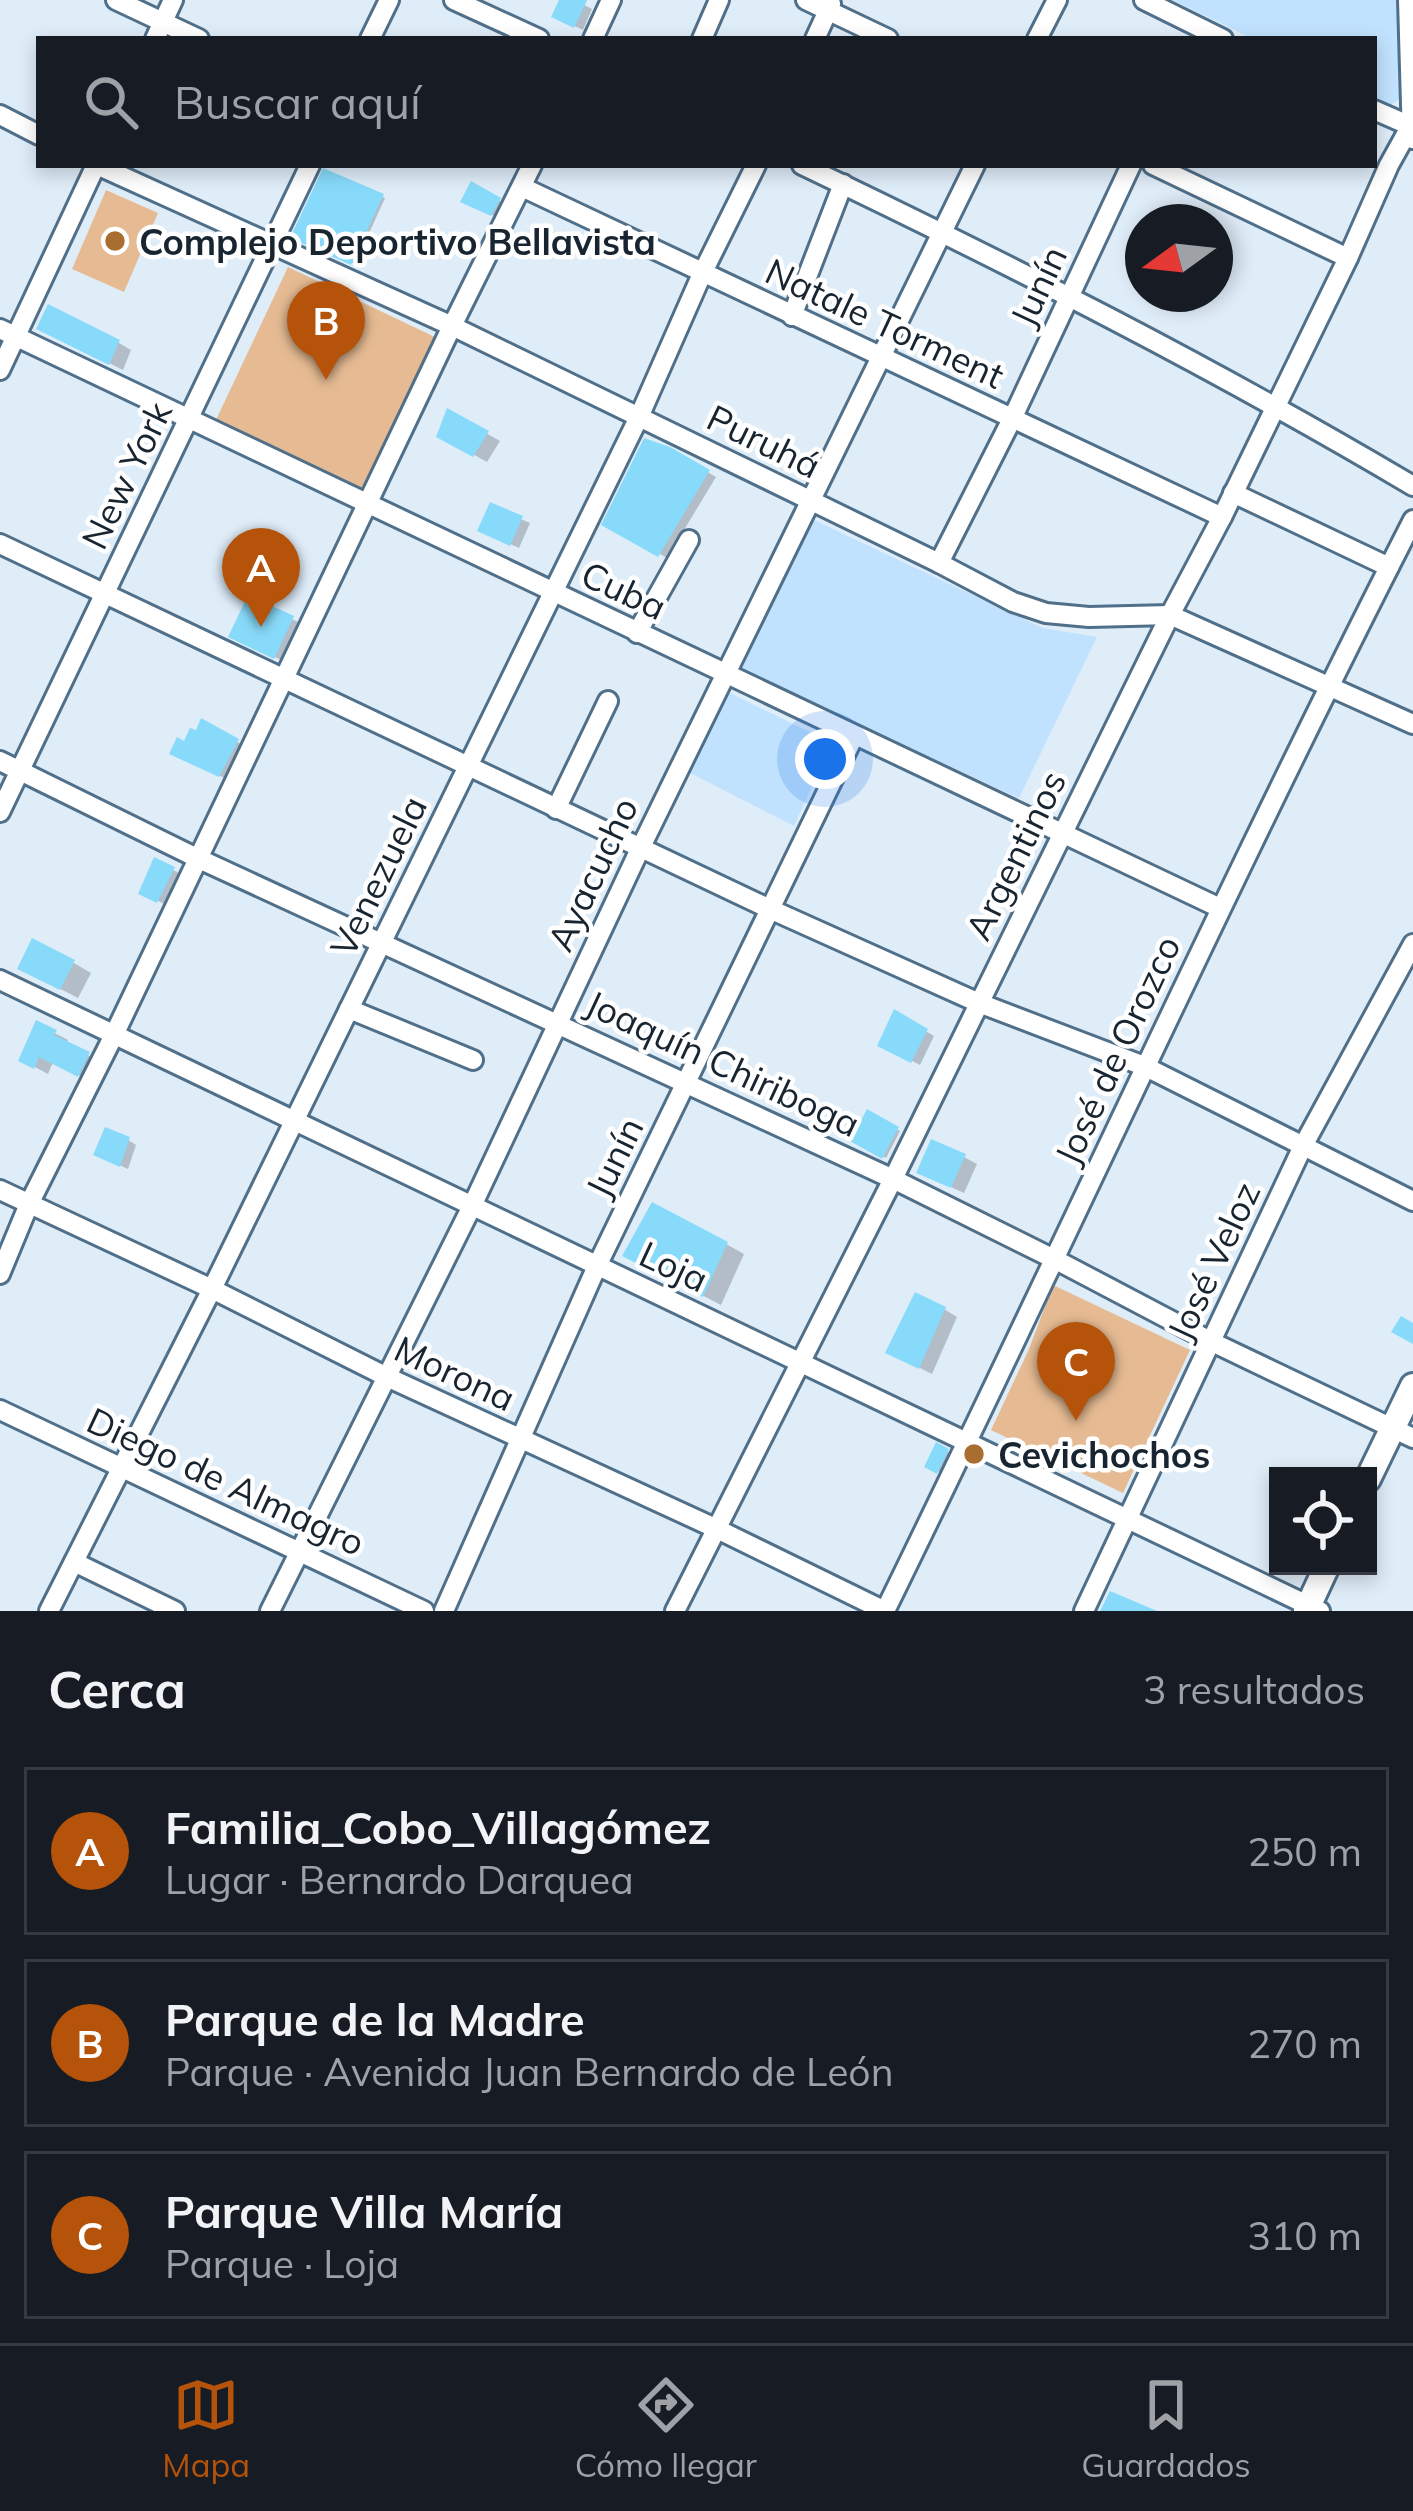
<!DOCTYPE html>
<html lang="es">
<meta charset="utf-8">
<style>
:root{--surface:#171b24;--page:#20242c;--text:#f1f3f6;--muted:#9ea1a6;--line:#363941;--accent:#b45309}
body{margin:0;font-family:Mulish,sans-serif;background:var(--page);color:var(--text)}
.controls{position:absolute;right:36px;bottom:36px;display:grid;overflow:hidden;border-radius:0px;box-shadow:0 6px 18px #0003}
.controls button{width:108px;height:108px;display:grid;place-items:center;padding:0;border:0;border-bottom:3px solid var(--line);background:var(--surface);color:var(--text);font:60px sans-serif}
.compass{position:absolute;left:1125px;top:204px;width:108px;height:108px;border-radius:50%;background:var(--surface);box-shadow:0 6px 18px #0003;rotate:255deg}
.you{position:absolute;left:825px;top:759px;width:42px;height:42px;margin:-30px;border:9px solid #fff;border-radius:50%;background:#1a73e8;box-shadow:0 0 0 18px #1a73e833}
.badge{display:grid;place-items:center;width:78px;height:78px;border-radius:50%;background:var(--accent);color:#fff;font-size:39px;font-weight:700}
.pin{position:absolute;translate:-50% -99px;filter:drop-shadow(0 3px 6px #0008)}
.pin::after{content:'';position:absolute;top:63px;width:42px;height:36px;background:inherit;clip-path:polygon(0 0,100% 0,50% 100%)}
.list{margin:0;padding:0;list-style:none}
h2{display:flex;justify-content:space-between;align-items:center;height:156px;margin:0;padding:0 48px;font-size:51px}
h2 small{font-size:39px;font-weight:400;color:var(--muted)}
.list li{display:grid;grid-template-columns:78px 1fr auto;gap:36px;align-items:center;box-sizing:border-box;height:168px;margin:0 24px 24px;padding:0 24px;border:3px solid var(--line);border-radius:0px}
.list b{display:block;font-size:45px;white-space:nowrap}
.list p{margin:0;font-size:39px;white-space:nowrap;color:var(--muted)}
.list em{font-size:39px;font-style:normal;color:var(--muted)}
.icon{flex:none;width:66px;height:66px;fill:none;stroke:currentColor;stroke-width:2;stroke-linecap:round;stroke-linejoin:round}
.map{position:relative;flex:none;width:1413px;height:1611px;overflow:hidden}
.search{position:absolute;background:var(--surface);box-shadow:0 6px 18px #0003;left:36px;right:36px;top:36px;height:132px;display:flex;align-items:center;gap:30px;box-sizing:border-box;padding:0 42px;border-radius:0px;color:var(--muted);font-size:45px}
.sheet{height:732px;background:var(--surface)}
nav{display:flex;justify-content:space-around;align-items:center;box-sizing:border-box;height:168px;border-top:3px solid var(--line);background:var(--surface);font-size:33px;color:var(--muted)}
nav a{display:grid;justify-items:center;gap:6px}
nav .on{color:var(--accent)}
.map>svg:first-child{display:block}
.built{fill:#c1e2fe}
.green{fill:#e6bb93}
.shadow{fill:#0003}
.building{fill:#88dafa}
.lines{fill:none;stroke-linecap:round;stroke-linejoin:round}
.minor-casing{stroke:#506f89;stroke-width:24}
.major-casing{stroke:#506f89;stroke-width:30}
.minor{stroke:#fff;stroke-width:18}
.major{stroke:#fff;stroke-width:24}
.poi-dot{fill:#a96e2f;stroke:#fff;stroke-width:4.5}
.labels{text-anchor:middle;dominant-baseline:central;stroke-width:9;stroke-linejoin:round;paint-order:stroke}
.poi-label{font-size:36px;font-weight:bold;fill:#182530;stroke:#fff;text-anchor:start}
.street-label{font-size:36px;fill:#182530;stroke:#fff}
</style>
<div class="map">
<svg width="1413" height="1611" viewBox="0 0 1413 1611">
<rect width="100%" height="100%" fill="#dfedf9"/>
<g class="built">
<path d="M1173,0H1398L1399,99L1390,106L1374,98V39H1253Z"/>
<path d="M814,520L1043,628L1097,637L1019,798L740,671Z"/>
<path d="M726,691L832,743L794,826L688,772Z"/>
</g>
<g class="green">
<path d="M106,190L158,213L124,292L72,269Z"/>
<path d="M288,267L437,338L364,494L215,422Z"/>
<path d="M1053,1285L1190,1350L1123,1493L991,1430L1029,1349Z"/>
</g>
<g class="shadow">
<path d="M562,0H575L592,9L583,30L555,16Z"/>
<path d="M324,172L385,198L355,264L294,237Z"/>
<path d="M472,185L512,208L505,221L477,208Z"/>
<path d="M53,335L119,343L131,350L123,370Z"/>
<path d="M449,412L500,441L487,462L440,436Z"/>
<path d="M669,450L716,477L667,558L605,523Z"/>
<path d="M491,506L530,523L519,548L488,534Z"/>
<path d="M249,598L300,623L283,661L232,636Z"/>
<path d="M202,722L250,749L233,782L186,760V746L198,734Z"/>
<path d="M155,861L181,874L166,905L141,892Z"/>
<path d="M74,963L91,973L78,998L39,978Z"/>
<path d="M895,1013L934,1036L920,1065L881,1045Z"/>
<path d="M37,1024L68,1040L66,1044L101,1062L92,1082L53,1062L48,1074L22,1060Z"/>
<path d="M868,1114L900,1131L886,1158L854,1140Z"/>
<path d="M128,1140L136,1145L128,1169L104,1158Z"/>
<path d="M964,1157L977,1164L964,1193L933,1179Z"/>
<path d="M726,1244L744,1254L721,1305L644,1265Z"/>
<path d="M944,1309L957,1317L932,1374L902,1359Z"/>
<path d="M938,1446L955,1456L945,1475L928,1466Z"/>
</g>
<g class="building">
<path d="M559,0H587L574,28L551,17Z"/>
<path d="M323,168L384,194L351,265L290,238Z"/>
<path d="M471,181L501,198L491,216L460,202Z"/>
<path d="M48,304L120,340L109,365L36,329Z"/>
<path d="M447,408L489,431L473,457L436,437Z"/>
<path d="M644,438L670,447L710,470L658,557L601,525Z"/>
<path d="M490,502L523,516L510,546L477,531Z"/>
<path d="M248,595L294,616L274,659L228,637Z"/>
<path d="M201,718L239,739L219,777L169,754L177,737L184,741L190,728L196,730Z"/>
<path d="M154,857L175,867L157,903L138,894Z"/>
<path d="M32,938L75,960L60,990L17,969Z"/>
<path d="M894,1009L928,1029L911,1063L877,1046Z"/>
<path d="M36,1020L57,1030L54,1035L90,1052L78,1077L39,1057L34,1069L18,1061Z"/>
<path d="M867,1109L899,1127L882,1159L850,1141Z"/>
<path d="M105,1127L130,1137L120,1167L93,1155Z"/>
<path d="M931,1139L966,1154L951,1188L916,1173Z"/>
<path d="M652,1202L728,1242L703,1297L622,1256Z"/>
<path d="M915,1292L946,1307L919,1369L885,1353Z"/>
<path d="M1401,1316L1413,1323V1344L1391,1332Z"/>
<path d="M936,1442L949,1449L937,1474L924,1467Z"/>
<path d="M1110,1591L1157,1611H1100Z"/>
</g>
<g class="lines">
<g class="minor-casing">
<g id="minor">
<path d="M116,0L199,39"/>
<path d="M454,0L539,39"/>
<path d="M806,0L888,39"/>
<path d="M1144,0L1223,39"/>
<path d="M1408,0L1412,139"/>
<path d="M155,39L173,0"/>
<path d="M370,39L389,0"/>
<path d="M593,39L611,0"/>
<path d="M702,39L719,0"/>
<path d="M815,39L831,4"/>
<path d="M1037,39L1057,0"/>
<path d="M1374,110L1413,127"/>
<path d="M0,115L39,135"/>
<path d="M97,165L452,326L939,563L1013,602L1046,613L1089,617L1170,615L1413,724"/>
<path d="M802,165C1011,265 1214,368 1413,486"/>
<path d="M1153,165L1348,258"/>
<path d="M522,187L1222,517"/>
<path d="M792,316L843,184"/>
<path d="M0,329L1220,908"/>
<path d="M0,370L96,165"/>
<path d="M1233,493L1389,567"/>
<path d="M0,544L772,910L979,1003L1144,1066L1413,1201"/>
<path d="M939,563L1012,419L1131,165"/>
<path d="M637,633L689,540"/>
<path d="M0,761L197,858L893,1179L1056,1260L1212,1342L1413,1438"/>
<path d="M556,809L608,701"/>
<path d="M0,812L310,165"/>
<path d="M0,980L1320,1611"/>
<path d="M349,1009L473,1060"/>
<path d="M0,1190L212,1289L387,1377L717,1529L885,1611C1063,1248 1229,880 1413,520"/>
<path d="M0,1274L29,1204L114,1035L452,326L532,165"/>
<path d="M0,1410L424,1611"/>
<path d="M74,1562L175,1611"/>
<path d="M49,1611L212,1289L639,417L702,274L756,165"/>
<path d="M270,1611L472,1206L640,849L975,165"/>
<path d="M444,1611L597,1266L854,736"/>
<path d="M675,1611L893,1179L1170,615L1222,517L1348,258L1389,165L1410,127"/>
<path d="M1084,1611L1303,1146L1413,944"/>
</g>
</g>
<g class="major-casing">
<g id="major">
<path d="M1368,1479L1413,1386"/>
<path d="M1306,1611L1327,1566"/>
</g>
</g>
<use href="#minor" class="minor"/>
<use href="#major" class="major"/>
</g>
<g class="poi-dot">
<circle cx="115" cy="241" r="12"/>
<circle cx="974" cy="1454" r="12"/>
</g>
<g class="labels">
<g class="poi-label">
<text x="139" y="241">Complejo Deportivo Bellavista</text>
<text x="998" y="1454">Cevichochos</text>
</g>
<g class="street-label">
<text transform="translate(1038 286) rotate(-65)">Junín</text>
<text transform="translate(885 323) rotate(25)">Natale Torment</text>
<text transform="translate(764 441) rotate(26)">Puruhá</text>
<text transform="translate(126 475) rotate(-64)">New York</text>
<text transform="translate(624 590) rotate(25)">Cuba</text>
<text transform="translate(1015 855) rotate(-64)">Argentinos</text>
<text transform="translate(592 874) rotate(-65)">Ayacucho</text>
<text transform="translate(378 876) rotate(-64)">Venezuela</text>
<text transform="translate(1117 1050) rotate(-65)">José de Orozco</text>
<text transform="translate(723 1063) rotate(25)">Joaquín Chiriboga</text>
<text transform="translate(614 1157) rotate(-64)">Junín</text>
<text transform="translate(1213 1261) rotate(-65)">José Veloz</text>
<text transform="translate(674 1266) rotate(25)">Loja</text>
<text transform="translate(455 1373) rotate(25)">Morona</text>
<text transform="translate(226 1481) rotate(25)">Diego de Almagro</text>
</g>
</g>
</svg>
<div class="controls">
<button><svg class="icon" aria-label="locate" viewBox="0 0 24 24"><circle cx="12" cy="12" r="6"/><path d="M12 2v4M12 18v4M2 12h4M18 12h4"/></svg></button>
</div>
<svg class="compass" viewBox="-18 -18 36 36"><path d="M0-13l5 13h-10z" fill="#e53935"/><path d="M0 13l5-13h-10z" fill="#9ea1a6"/></svg>
<div class="you"></div>
<div class="pin badge" style="left:261px;top:627px">A</div>
<div class="pin badge" style="left:326px;top:380px">B</div>
<div class="pin badge" style="left:1076px;top:1421px">C</div>
<div class="search"><svg class="icon" aria-label="search" viewBox="0 0 24 24"><circle cx="10" cy="10" r="6"/><path d="M15 15l6 6"/></svg>Buscar aquí</div>
</div>
<section class="sheet">
<h2>Cerca<small>3 resultados</small></h2>
<ul class="list">
<li><span class="badge">A</span><div><b>Familia_Cobo_Villagómez</b><p>Lugar · Bernardo Darquea</p></div><em>250 m</em></li>
<li><span class="badge">B</span><div><b>Parque de la Madre</b><p>Parque · Avenida Juan Bernardo de León</p></div><em>270 m</em></li>
<li><span class="badge">C</span><div><b>Parque Villa María</b><p>Parque · Loja</p></div><em>310 m</em></li>
</ul>
</section>
<nav>
<a class="on"><svg class="icon" aria-label="map" viewBox="0 0 24 24"><path d="M3 6l6-2 6 2 6-2v14l-6 2-6-2-6 2zM9 4v14M15 6v14"/></svg>Mapa</a>
<a><svg class="icon" aria-label="directions" viewBox="0 0 24 24"><path d="M12 3l9 9-9 9-9-9zM9 14v-3h6M13 9l2 2-2 2"/></svg>Cómo llegar</a>
<a><svg class="icon" aria-label="saved" viewBox="0 0 24 24"><path d="M7 4h10v16l-5-4-5 4z"/></svg>Guardados</a>
</nav>
